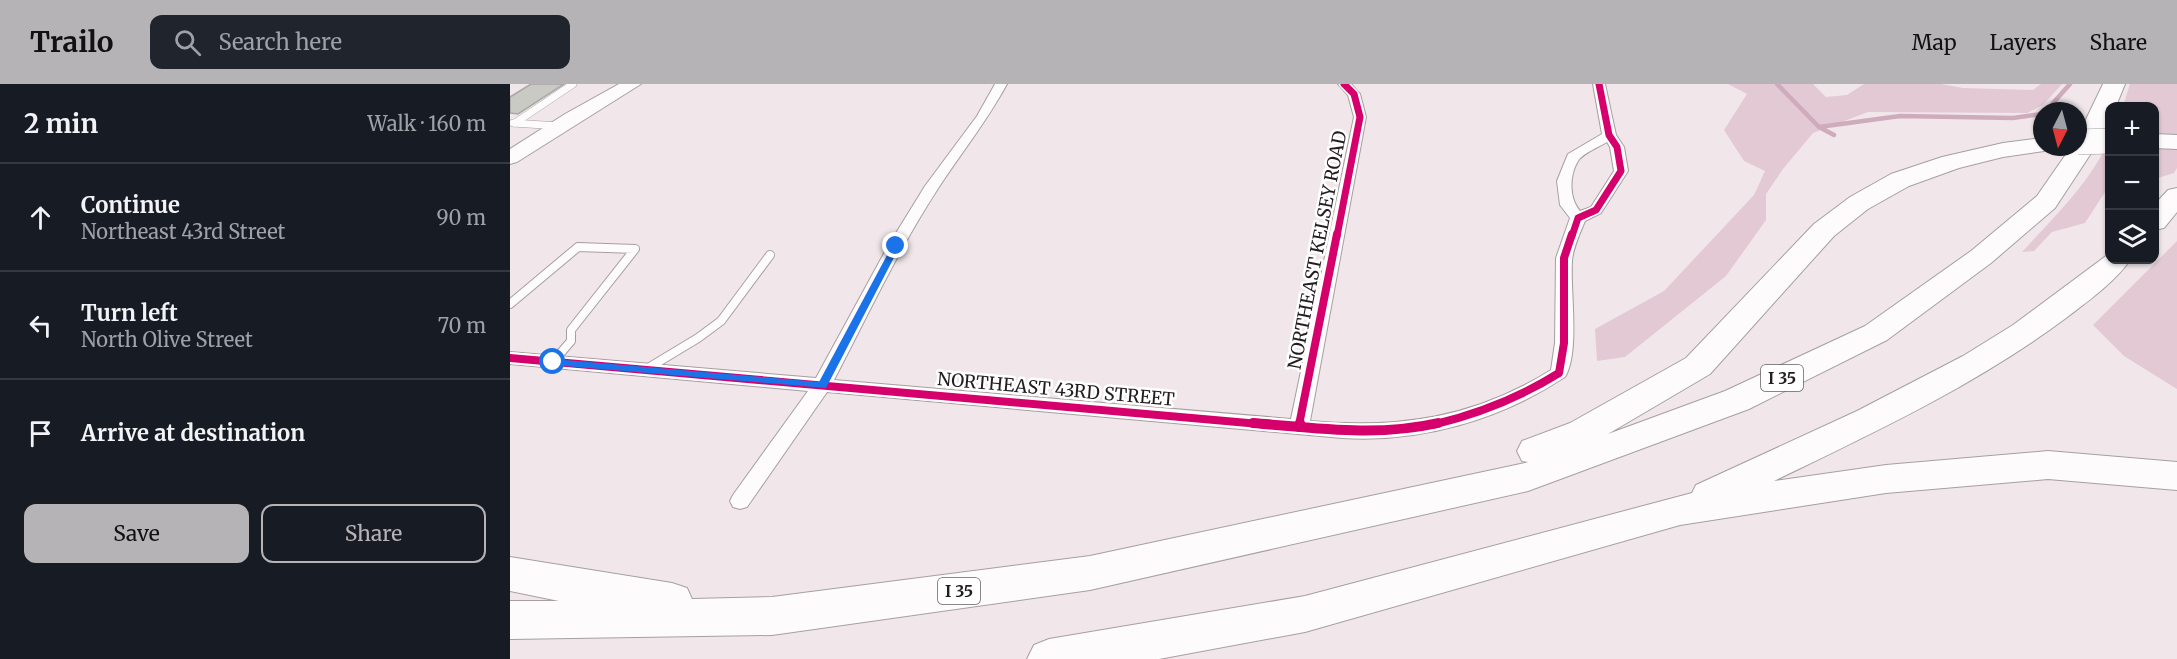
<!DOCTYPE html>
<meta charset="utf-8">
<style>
:root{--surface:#171b24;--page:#20242c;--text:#f1f3f6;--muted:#9ea1a6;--line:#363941;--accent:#b5b3b6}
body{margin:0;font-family:Merriweather,serif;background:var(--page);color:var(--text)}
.controls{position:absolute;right:18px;top:18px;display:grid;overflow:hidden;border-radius:12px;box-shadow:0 2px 4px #0004}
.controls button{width:54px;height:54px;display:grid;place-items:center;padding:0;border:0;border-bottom:2px solid var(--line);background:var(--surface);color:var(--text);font:30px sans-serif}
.compass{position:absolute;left:1523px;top:18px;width:54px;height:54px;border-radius:50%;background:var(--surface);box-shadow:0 2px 4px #0004;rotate:186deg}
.stop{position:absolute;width:18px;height:18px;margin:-14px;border:4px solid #1a73e8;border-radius:50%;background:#fff}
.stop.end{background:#1a73e8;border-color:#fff;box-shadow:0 2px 6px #0008}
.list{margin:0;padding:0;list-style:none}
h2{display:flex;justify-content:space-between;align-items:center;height:78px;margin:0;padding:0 24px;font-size:26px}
h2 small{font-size:20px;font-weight:400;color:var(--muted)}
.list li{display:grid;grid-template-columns:39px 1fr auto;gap:18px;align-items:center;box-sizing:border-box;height:108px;padding:0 24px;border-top:2px solid var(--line)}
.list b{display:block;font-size:22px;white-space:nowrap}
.list p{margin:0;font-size:20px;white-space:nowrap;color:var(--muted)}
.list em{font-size:20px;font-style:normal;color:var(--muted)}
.actions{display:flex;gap:12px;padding:18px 24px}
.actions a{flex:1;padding:14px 0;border:2px solid var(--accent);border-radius:12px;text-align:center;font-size:21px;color:var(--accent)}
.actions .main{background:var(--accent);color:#111}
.icon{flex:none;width:33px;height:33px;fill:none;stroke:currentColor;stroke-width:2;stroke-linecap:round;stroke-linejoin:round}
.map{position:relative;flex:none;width:1667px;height:575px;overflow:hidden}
header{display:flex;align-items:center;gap:36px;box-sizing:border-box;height:84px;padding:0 30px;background:var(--accent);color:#111}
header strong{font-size:28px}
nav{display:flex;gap:33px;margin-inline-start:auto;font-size:21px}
.search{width:420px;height:54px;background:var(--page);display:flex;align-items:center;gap:15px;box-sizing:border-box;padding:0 21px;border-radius:12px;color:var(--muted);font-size:22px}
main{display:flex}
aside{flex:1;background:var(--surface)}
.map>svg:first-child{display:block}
.green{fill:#e3c9d4}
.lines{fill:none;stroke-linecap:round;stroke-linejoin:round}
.stream{stroke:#cfacbb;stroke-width:4.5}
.building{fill:#cacac5;stroke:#aaa7a7;stroke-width:1.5}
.lane-far1-casing{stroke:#a69fa1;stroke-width:8}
.lane-casing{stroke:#a69fa1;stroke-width:10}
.street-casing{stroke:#a69fa1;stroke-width:2}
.secondary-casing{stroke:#a69fa1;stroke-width:2}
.highway-casing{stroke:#a69fa1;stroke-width:2}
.lane-far1{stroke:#fdfbfc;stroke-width:7}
.lane{stroke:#fdfbfc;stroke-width:8}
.street{fill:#fdfbfc;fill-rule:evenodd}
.secondary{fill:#fdfbfc;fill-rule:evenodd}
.highway{fill:#fdfbfc;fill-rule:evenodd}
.highway-bridge-casing{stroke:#a69fa1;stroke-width:26;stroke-linecap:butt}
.highway-bridge{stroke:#fdfbfc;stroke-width:25}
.cycleway-far2-casing{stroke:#fff;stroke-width:10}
.cycleway-far1-casing{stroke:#fff;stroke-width:12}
.cycleway-casing{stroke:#fff;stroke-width:14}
.cycleway-far2{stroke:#d6006c;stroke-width:7}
.cycleway-far1{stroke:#d6006c;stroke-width:8}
.cycleway{stroke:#d6006c;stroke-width:10}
.route{fill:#1a73e8}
.labels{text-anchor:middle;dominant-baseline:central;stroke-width:5;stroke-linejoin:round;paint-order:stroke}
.shield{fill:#fff;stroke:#656163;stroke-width:1.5}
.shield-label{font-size:16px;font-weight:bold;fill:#231d20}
.street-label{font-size:18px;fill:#231d20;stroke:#fff}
</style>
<header>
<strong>Trailo</strong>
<div class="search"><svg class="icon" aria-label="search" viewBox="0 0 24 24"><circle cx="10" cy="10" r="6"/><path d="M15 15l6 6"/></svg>Search here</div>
<nav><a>Map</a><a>Layers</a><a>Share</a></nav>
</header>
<main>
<aside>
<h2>2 min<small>Walk · 160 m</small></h2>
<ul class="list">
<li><svg class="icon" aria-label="ahead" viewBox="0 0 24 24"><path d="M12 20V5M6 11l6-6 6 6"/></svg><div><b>Continue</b><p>Northeast 43rd Street</p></div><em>90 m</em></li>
<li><svg class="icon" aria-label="left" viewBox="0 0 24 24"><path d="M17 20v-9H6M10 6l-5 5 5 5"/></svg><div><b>Turn left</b><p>North Olive Street</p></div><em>70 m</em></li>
<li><svg class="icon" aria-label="arrive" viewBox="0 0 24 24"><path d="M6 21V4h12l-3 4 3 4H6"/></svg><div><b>Arrive at destination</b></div></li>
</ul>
<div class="actions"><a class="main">Save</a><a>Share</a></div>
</aside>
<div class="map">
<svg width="1667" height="575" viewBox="0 0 1667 575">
<rect width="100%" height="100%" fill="#f1e7eb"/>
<g class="green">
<path d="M1218,0H1303L1316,13L1337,11L1354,0H1431L1453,4L1523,6L1531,0H1552L1533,21L1517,29L1358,28L1303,49L1273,85L1256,110V136L1216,192L1115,273L1087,277L1085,245L1154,207L1244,111L1255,87L1234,77L1214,46L1237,10Z"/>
<path d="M1620,0H1667V84L1664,89L1645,95L1644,22H1613Z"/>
<path d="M1599,56V102L1575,139L1542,148L1524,167L1512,168C1544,133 1580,99 1599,56Z"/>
<path d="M1667,157V305L1614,272L1583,241Z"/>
</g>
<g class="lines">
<g class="stream">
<path d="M1267,0L1309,43L1324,51"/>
<path d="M1536,27L1560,0"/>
<path d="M1309,43L1390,32L1503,34L1532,30"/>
</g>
</g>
<path class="building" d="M21,0H54L8,30L0,29V13Z"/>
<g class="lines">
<g class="lane-far1-casing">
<g id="lane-far1">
<path d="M3,39L49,42"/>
<path d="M5,39L63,0"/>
</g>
</g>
<g class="lane-casing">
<g id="lane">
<path d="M0,220L68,163L125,165L61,246V257L43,278"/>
<path d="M135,286L188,254L211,237L260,171"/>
</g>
</g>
<g class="street-casing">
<path id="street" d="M485,0H497C477,37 452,68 429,103C389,164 358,231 324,296L781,335L844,33L838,11L828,0H841L850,10L856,33L800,337C887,345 965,334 1041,286L1045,259L1046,174L1060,134L1050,121L1047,97L1058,70L1092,50L1083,0H1095L1106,51L1114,63L1118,87L1091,129L1075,137C1070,149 1063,164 1062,177C1060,207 1070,269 1055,293C990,336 910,359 832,354L317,308L237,423L230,425L223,423L220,417L223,411L298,307L0,280V268L306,294L378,162L415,102L467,32ZM1097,58L1100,63L1104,87L1081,123L1070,127C1059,114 1059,92 1068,77C1073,69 1089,63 1097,58Z"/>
</g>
<g class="secondary-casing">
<path id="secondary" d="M109,0H131L7,78L0,80V65L55,30Z"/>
</g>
<g class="highway-casing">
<g id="highway">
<path d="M1593,0H1615L1606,22H1600V38L1595,48L1545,124L1481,179L1377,256L1239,325L1018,407L580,506L262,551L0,555V517H49L0,507V473L162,499L177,504L182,515L262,513L580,472L1015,379L1018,378L1012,377L1007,367L1012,357L1060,339L1176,274L1304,140L1340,113L1381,90L1432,73L1493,59L1532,54V63H1543L1541,66L1493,73L1449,84L1399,102L1358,125L1324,152L1200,290L1098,350L1215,307L1355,242L1461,167L1527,112L1561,63H1568V52Z"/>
<path d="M1644,50L1667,51V65L1644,64Z"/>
<path d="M1667,104V128L1654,144L1644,146V121L1658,106Z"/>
<path d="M1600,169V176H1620C1605,198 1577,218 1556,234C1466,301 1365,348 1264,397L1376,381L1538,367L1667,378V406L1538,395L1376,409L1170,441L795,548L649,575H517L524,561L539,555L795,512L1182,409L1186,401L1347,327L1453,272L1503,241Z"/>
</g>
</g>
<use href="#lane-far1" class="lane-far1"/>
<use href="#lane" class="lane"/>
<use href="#street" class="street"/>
<use href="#secondary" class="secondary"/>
<use href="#highway" class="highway"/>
<g class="highway-bridge-casing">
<path id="highway-bridge" d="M1568,58L1600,57"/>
</g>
<use href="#highway-bridge" class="highway-bridge"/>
<g class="cycleway-far2-casing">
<g id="cycleway-far2">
<path d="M827,152L850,33L844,10L834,0"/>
<path d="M1062,152L1068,134L1086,126L1111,87L1107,63L1099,51L1089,0"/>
</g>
</g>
<g class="cycleway-far1-casing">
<g id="cycleway-far1">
<path d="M0,274L761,341"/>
<path d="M789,341L827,150"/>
<path d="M922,341C968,330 1009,314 1049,289L1054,259V174L1062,150"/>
</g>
</g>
<g class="cycleway-casing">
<g id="cycleway">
<path d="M743,339C806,344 867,353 928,339"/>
<path d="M789,343L790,339"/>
</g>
</g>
<use href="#cycleway-far2" class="cycleway-far2"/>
<use href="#cycleway-far1" class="cycleway-far1"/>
<use href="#cycleway" class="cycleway"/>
</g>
<path class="route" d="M383,160L390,162L316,304L43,281L38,278L43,275L309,298Z"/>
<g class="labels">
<g class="shield">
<rect x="1251" y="281" width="42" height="26" rx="4.5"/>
<rect x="428" y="494" width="42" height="26" rx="4.5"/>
</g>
<g class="shield-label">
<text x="1272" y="294">I 35</text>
<text x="449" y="507">I 35</text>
</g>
<g class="street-label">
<text transform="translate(807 166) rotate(-79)">NORTHEAST KELSEY ROAD</text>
<text transform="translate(546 305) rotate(5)">NORTHEAST 43RD STREET</text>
</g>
</g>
</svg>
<div class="controls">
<button>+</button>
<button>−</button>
<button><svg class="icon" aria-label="layers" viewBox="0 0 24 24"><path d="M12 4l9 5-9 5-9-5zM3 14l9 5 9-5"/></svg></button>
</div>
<svg class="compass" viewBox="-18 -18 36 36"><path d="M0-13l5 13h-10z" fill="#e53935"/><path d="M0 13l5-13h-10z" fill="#9ea1a6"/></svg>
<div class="stop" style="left:43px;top:278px"></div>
<div class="stop end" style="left:386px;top:162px"></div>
</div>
</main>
